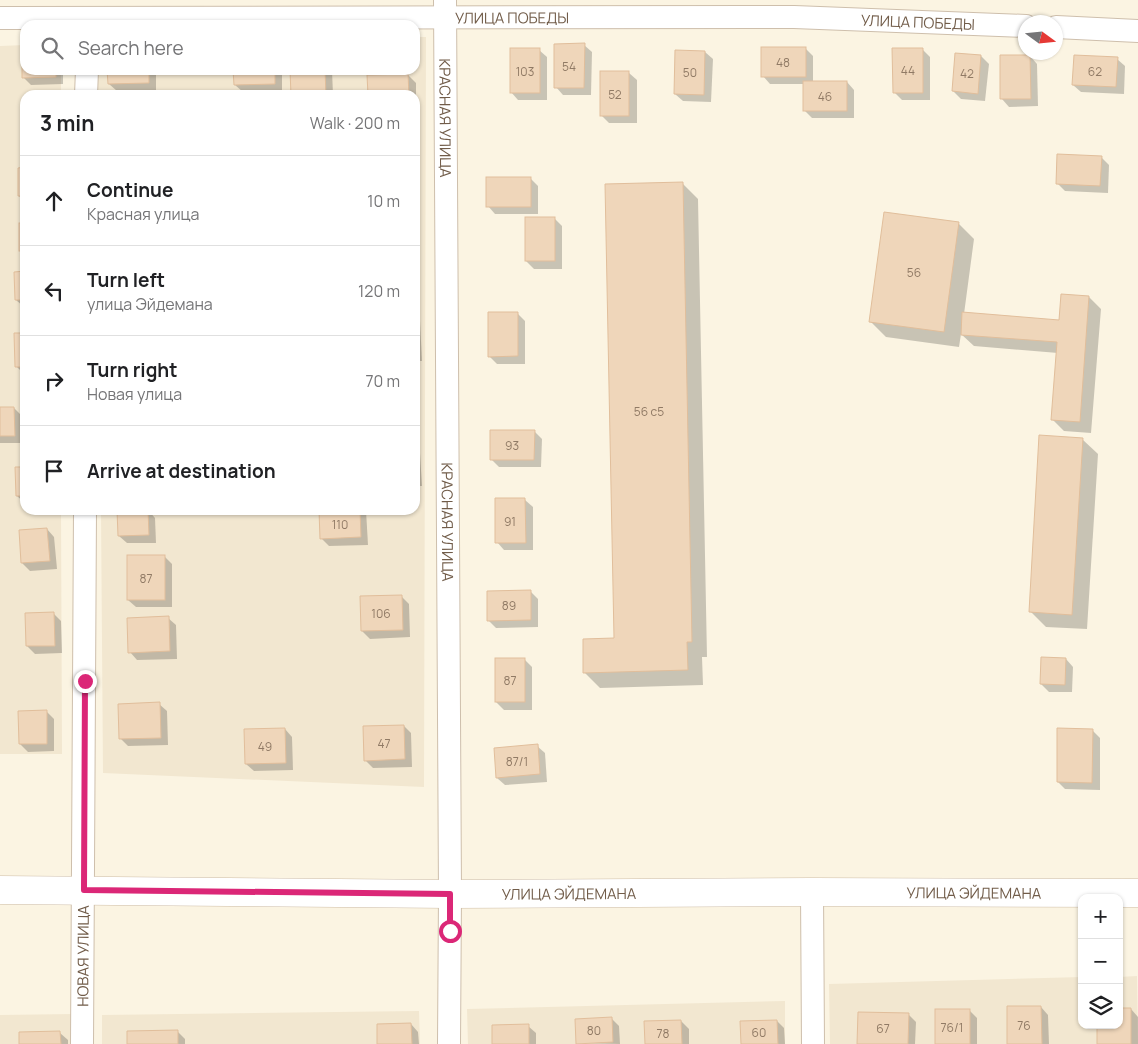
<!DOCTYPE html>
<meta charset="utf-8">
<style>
:root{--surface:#fff;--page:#f6f6f6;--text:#202124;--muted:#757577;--line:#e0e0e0}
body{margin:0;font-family:Manrope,sans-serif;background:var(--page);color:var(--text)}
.controls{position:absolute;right:15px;bottom:15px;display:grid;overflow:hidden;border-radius:10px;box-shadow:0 1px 4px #0004}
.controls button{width:45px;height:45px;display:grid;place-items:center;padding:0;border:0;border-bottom:1px solid var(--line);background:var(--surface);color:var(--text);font:25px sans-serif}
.compass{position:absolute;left:1018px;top:15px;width:45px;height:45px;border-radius:50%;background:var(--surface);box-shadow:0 1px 4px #0004;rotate:105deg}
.stop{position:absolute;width:15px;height:15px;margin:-11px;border:4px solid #db2777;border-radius:50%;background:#fff}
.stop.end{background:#db2777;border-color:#fff;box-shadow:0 1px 5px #0008}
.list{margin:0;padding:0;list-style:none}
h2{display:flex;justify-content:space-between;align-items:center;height:65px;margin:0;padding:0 20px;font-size:21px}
h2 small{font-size:16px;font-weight:400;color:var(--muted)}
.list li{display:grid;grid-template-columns:32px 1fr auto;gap:15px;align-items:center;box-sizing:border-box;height:90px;padding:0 20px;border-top:1px solid var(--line)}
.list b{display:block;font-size:19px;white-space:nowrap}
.list p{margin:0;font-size:16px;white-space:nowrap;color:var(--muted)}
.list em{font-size:16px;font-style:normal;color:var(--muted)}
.icon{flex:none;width:28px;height:28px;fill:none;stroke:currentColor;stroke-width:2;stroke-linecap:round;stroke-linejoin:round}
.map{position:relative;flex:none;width:1138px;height:1044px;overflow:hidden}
.search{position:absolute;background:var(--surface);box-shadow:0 1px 4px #0004;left:20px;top:20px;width:400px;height:55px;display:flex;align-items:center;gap:12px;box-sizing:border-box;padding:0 18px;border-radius:15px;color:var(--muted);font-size:19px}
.panel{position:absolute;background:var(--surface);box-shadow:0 1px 4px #0004;left:20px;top:90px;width:400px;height:425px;border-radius:15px}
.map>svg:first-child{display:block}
.residential{fill:#f2e7d0}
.shadow{fill:#0003}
.building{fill:#efd6ba;stroke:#e1be9b}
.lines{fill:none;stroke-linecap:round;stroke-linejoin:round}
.street-casing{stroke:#cebfac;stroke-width:24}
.secondary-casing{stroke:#cebda7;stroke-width:29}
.street{stroke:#fff;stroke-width:22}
.secondary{stroke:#fff;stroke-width:28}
.route{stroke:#db2777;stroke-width:6}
.labels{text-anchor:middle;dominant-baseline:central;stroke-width:4;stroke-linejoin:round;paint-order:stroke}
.number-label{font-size:12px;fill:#907a65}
.street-label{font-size:15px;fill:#715c49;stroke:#fef8e7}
</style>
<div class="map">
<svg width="1138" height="1044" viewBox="0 0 1138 1044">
<rect width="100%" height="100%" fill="#fbf4e2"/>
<g class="residential">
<path d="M415,37H426L424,787L103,773L101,510H415V95H97L96,70H415Z"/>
<path d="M25,45V70H61V95H25V510H61L62,754H0V46Z"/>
<path d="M1137,976L1138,1044H830L829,984L1082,977V1025H1119V977Z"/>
<path d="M785,1001V1044H468L467,1009Z"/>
<path d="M419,1011L420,1044H102V1015Z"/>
<path d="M73,1014V1044H0V1015Z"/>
</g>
<g class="shadow">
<path d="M584,45L592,52L591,95H563L556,87Z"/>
<path d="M805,48L813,56V82H847L854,90V118H812L804,110V84H770L763,76Z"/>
<path d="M922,49L930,57V100H902L894,92Z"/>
<path d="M25,50V70H63V84L31,85L23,77Z"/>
<path d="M539,50L547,57V100H518L511,92Z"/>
<path d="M705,52L713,59L711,102L683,101L675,94Z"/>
<path d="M981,56L989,64L985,101L961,99L953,91Z"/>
<path d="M1030,56L1037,64L1038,106L1009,107L1002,99Z"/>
<path d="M1117,59L1125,66L1124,94L1081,92L1073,85Z"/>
<path d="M109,70H156V90L117,91L109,84Z"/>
<path d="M235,70H282V91L243,92L235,85Z"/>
<path d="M291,70H332L333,95H292Z"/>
<path d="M629,73L637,80V123H609L601,115Z"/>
<path d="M408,75L416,83V116H415V95H369Z"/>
<path d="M1101,157L1109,165L1108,193L1065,191L1057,183Z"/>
<path d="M25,169V202L19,196Z"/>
<path d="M530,178L538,186V214H495L488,206Z"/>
<path d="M682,183L698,199L707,657H702L703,685L600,688L584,672L615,639Z"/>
<path d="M554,218L562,226V269H534L526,261Z"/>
<path d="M958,223L974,239L964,314L1060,321L1089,297L1101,309L1091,433L1064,431L1052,419L1058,353L974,346L961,334L959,347L886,337L871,322Z"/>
<path d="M25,273V307H24L16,300Z"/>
<path d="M517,313L525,321V364H497L489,356Z"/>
<path d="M415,316L420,321L422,361H415Z"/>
<path d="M25,334V374H24L16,366Z"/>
<path d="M14,408L22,416V443H0V409Z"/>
<path d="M534,431L542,439L541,467H499L491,459Z"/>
<path d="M1082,439L1098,454L1087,629L1046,627L1030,611Z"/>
<path d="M415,447L420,453L422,486H415Z"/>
<path d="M25,469V503L17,496Z"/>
<path d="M525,500L533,507V550H504L497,542Z"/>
<path d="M148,510L155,518L156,543H127L119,536Z"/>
<path d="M320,510H366L368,545L329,546L321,538Z"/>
<path d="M47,529L54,537L57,569L30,571L22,563Z"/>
<path d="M164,556L172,564V607H136L128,600Z"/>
<path d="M530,591L538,599V627L496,628L488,620Z"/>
<path d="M401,596L409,604L410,637L370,639L362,631Z"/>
<path d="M53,613L61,621L62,653L35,654L27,646Z"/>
<path d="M168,618L176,625L177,659L137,660L130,652Z"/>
<path d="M524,659L532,667V710H504L496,702Z"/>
<path d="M1066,659L1073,667L1072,692H1049L1041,684Z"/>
<path d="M159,704L167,711L168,745L128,746L120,738Z"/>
<path d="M46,711L54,719V751L28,752L20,744Z"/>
<path d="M404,726L411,733L412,767L373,768L365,760Z"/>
<path d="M285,729L292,737L293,770L254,771L246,764Z"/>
<path d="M1092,730L1100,738V790L1065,789L1058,782Z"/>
<path d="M537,746L545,753L547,782L505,785L497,778Z"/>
<path d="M1041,1007L1048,1015L1049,1044H1008Z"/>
<path d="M1131,1009L1138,1017V1044H1098L1119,1025Z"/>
<path d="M969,1010L977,1018V1044H936Z"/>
<path d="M908,1014L916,1022L915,1044H858Z"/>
<path d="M611,1018L619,1026L620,1044L577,1043Z"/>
<path d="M681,1021L689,1029V1044H646Z"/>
<path d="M777,1021L784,1028L785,1044H742Z"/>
<path d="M411,1024L418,1032L419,1044H379Z"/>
<path d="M528,1026L536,1033V1044H494Z"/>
<path d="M177,1031L185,1039V1044H129Z"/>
<path d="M60,1033L68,1040V1044H20Z"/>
</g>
<g class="building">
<path d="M585,43L584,88H554V44Z"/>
<rect x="761" y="47" width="45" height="30"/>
<rect x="510" y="48" width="30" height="45"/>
<path d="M892,48H923V93H893Z"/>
<path d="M22,49H25V70H56V77L22,78Z"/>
<path d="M675,50L705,51L704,95L674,94Z"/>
<path d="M955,53L981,55L978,94L952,91Z"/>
<path d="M1000,55H1030L1031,99H1000Z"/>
<path d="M1074,55L1118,57L1116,87L1072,85Z"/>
<path d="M107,70H149V83L108,84Z"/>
<path d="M233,70H275V84L234,85Z"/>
<path d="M290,70H325L326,95H291Z"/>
<rect x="600" y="71" width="29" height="45"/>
<path d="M408,74L409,95H368L367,75Z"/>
<rect x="803" y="81" width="44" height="30"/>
<path d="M1057,154L1102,156L1100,186L1056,184Z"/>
<path d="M25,167V196H18V168Z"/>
<rect x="486" y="177" width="45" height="30"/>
<path d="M683,182L692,642H687L688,670L583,673V639L614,638L605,184Z"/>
<path d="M884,212L959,222L944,332L869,322Z"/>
<rect x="525" y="217" width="30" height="44"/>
<rect x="19" y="223" width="6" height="28"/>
<path d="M25,271V300H15L14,272Z"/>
<path d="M1061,294L1089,296L1080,422L1051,420L1057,342L961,335L962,312L1059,320Z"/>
<path d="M488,312H518V356L488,357Z"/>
<path d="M14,333H25V367H15Z"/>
<path d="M0,407H14L15,436H0Z"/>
<path d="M490,430H535L534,460H490Z"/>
<path d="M1039,435L1083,438L1072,615L1029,612Z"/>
<path d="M15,467H25V496H16Z"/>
<path d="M495,498H525L526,543H495Z"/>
<path d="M117,510H148L149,535L118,536Z"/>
<path d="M319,510H360L361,537L320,539Z"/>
<path d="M47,528L50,561L21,563L19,530Z"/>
<rect x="127" y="555" width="38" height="45"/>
<path d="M531,590V620L487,621V591Z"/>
<path d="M402,595L403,630L361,631L360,596Z"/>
<path d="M54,612L55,646H26L25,613Z"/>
<path d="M169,616L170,651L128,653L127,618Z"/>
<path d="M1041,657L1066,658L1065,685L1040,684Z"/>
<rect x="495" y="658" width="30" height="44"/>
<path d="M160,702L161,738L119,739L118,704Z"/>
<path d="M47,710V744H19L18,711Z"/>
<path d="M404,725L405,759L364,761L363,726Z"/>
<path d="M285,728L286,763L245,764L244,729Z"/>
<path d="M1057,728L1093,729L1092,783L1057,782Z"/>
<path d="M538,744L540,774L496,778L494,748Z"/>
<path d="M1007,1006H1041L1042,1044H1007Z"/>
<path d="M1119,1008H1131V1044H1097V1025H1119Z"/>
<rect x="935" y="1009" width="35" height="35"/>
<path d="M858,1012L909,1013L908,1044H857Z"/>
<path d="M612,1017L613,1042L576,1044L575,1019Z"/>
<path d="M681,1020L682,1044H645L644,1021Z"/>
<path d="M777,1020L778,1044H741L740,1021Z"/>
<path d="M411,1023L412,1044H377V1024Z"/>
<path d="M529,1024V1044H492V1025Z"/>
<path d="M178,1030V1044H127V1031Z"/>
<path d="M60,1031L61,1044H19V1032Z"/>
</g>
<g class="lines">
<g class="street-casing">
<g id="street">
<path id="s1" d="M445,0L450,894L449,1044"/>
<path id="s2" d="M0,18L794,17L1026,26"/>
<path d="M1056,27L1138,31"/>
<path d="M86,95L87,70"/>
<path d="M812,892L813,1044"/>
<path id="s3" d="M82,1044L85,510"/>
</g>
</g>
<g class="secondary-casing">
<g id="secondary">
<path id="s4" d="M0,890L450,894L812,892L1138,893"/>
</g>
</g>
<use href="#street" class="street"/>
<use href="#secondary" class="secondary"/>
</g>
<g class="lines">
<path class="route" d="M85,681L84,890L450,894V931"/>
</g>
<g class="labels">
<g class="number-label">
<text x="783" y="62">48</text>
<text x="569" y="66">54</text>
<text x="908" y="70">44</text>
<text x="525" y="71">103</text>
<text x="1095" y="71">62</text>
<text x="690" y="72">50</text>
<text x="967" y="73">42</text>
<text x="615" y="94">52</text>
<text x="825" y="96">46</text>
<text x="914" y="272">56</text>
<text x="649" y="411">56 с5</text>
<text x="512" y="445">93</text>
<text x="510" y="521">91</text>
<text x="340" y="524">110</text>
<text x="146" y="578">87</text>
<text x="509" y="605">89</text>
<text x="381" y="613">106</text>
<text x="510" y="680">87</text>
<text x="384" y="743">47</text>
<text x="265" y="746">49</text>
<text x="517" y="761">87/1</text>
<text x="1024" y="1025">76</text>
<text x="952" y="1027">76/1</text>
<text x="883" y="1028">67</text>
<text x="594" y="1030">80</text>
<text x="759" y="1032">60</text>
<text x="663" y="1033">78</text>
</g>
<g class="street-label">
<text stroke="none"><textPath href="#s2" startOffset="512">УЛИЦА ПОБЕДЫ</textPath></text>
<text stroke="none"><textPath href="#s2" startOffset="918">УЛИЦА ПОБЕДЫ</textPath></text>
<text stroke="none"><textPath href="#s1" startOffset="118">КРАСНАЯ УЛИЦА</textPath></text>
<text stroke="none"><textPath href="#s1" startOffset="522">КРАСНАЯ УЛИЦА</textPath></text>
<text stroke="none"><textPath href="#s4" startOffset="974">УЛИЦА ЭЙДЕМАНА</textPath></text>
<text stroke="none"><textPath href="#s4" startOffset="569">УЛИЦА ЭЙДЕМАНА</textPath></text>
<text stroke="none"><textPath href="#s3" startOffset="88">НОВАЯ УЛИЦА</textPath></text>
</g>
</g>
</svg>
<div class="controls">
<button>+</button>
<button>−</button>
<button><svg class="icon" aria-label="layers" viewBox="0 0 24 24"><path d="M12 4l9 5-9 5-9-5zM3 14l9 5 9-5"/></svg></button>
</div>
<svg class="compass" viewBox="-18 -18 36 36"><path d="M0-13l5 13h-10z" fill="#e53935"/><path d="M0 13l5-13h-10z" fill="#757577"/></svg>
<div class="stop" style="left:450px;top:931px"></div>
<div class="stop end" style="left:85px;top:681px"></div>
<div class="search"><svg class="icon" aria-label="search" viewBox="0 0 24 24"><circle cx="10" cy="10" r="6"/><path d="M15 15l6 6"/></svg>Search here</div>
<section class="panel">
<h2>3 min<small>Walk · 200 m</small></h2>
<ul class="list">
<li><svg class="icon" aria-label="ahead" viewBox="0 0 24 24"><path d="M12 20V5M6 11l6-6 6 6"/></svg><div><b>Continue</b><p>Красная улица</p></div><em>10 m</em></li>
<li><svg class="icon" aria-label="left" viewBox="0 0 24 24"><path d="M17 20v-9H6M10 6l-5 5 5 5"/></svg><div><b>Turn left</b><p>улица Эйдемана</p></div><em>120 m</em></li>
<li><svg class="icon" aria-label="right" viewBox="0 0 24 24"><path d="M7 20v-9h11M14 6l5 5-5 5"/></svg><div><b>Turn right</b><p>Новая улица</p></div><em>70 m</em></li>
<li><svg class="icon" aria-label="arrive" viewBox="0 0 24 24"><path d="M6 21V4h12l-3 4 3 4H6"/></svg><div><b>Arrive at destination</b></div></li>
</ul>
</section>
</div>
